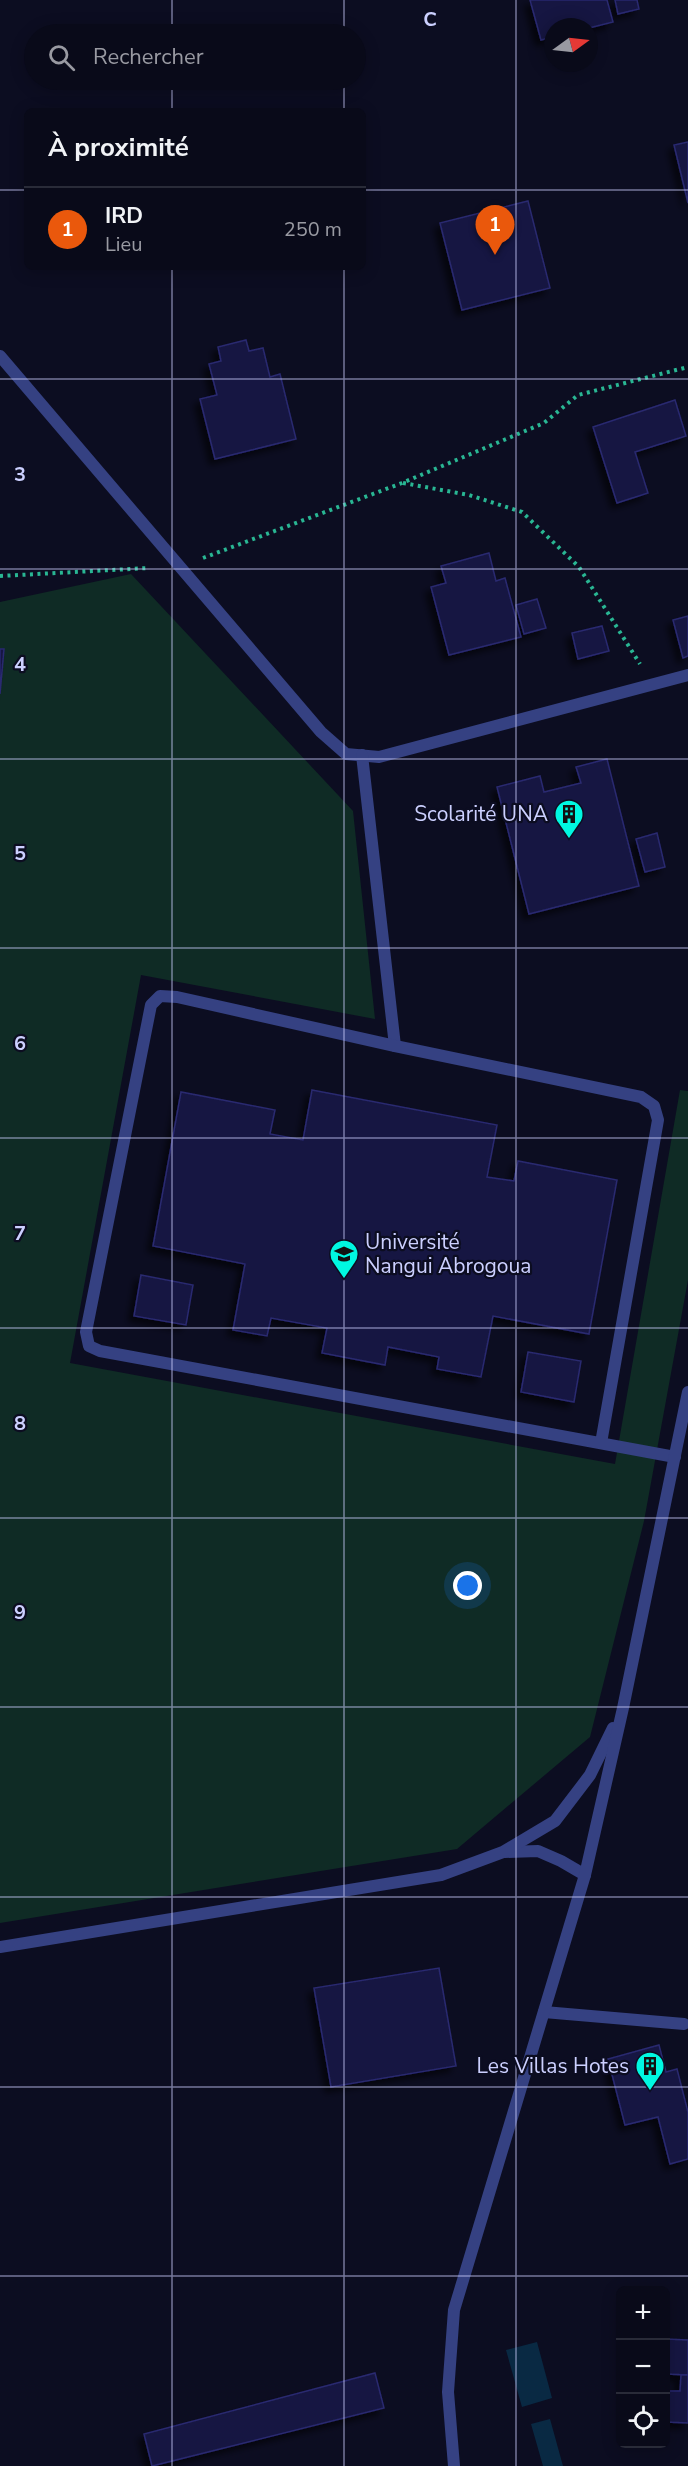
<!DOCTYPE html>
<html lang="fr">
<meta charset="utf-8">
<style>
:root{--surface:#090a19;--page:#171826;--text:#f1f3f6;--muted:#999aa2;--line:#292b38;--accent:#ea580c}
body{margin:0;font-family:"Nunito Sans",sans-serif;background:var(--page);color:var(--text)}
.controls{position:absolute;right:18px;bottom:18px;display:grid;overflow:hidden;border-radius:9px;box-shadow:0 3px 15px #0003}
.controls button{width:54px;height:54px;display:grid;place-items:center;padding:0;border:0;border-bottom:2px solid var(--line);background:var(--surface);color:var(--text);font:30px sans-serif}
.compass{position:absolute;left:544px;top:18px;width:54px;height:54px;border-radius:50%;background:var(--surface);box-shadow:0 3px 15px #0003;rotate:75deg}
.you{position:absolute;left:468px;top:1586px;width:21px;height:21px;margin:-15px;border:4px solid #fff;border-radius:50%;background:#1a73e8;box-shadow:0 0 0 9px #1a73e833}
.badge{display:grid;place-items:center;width:39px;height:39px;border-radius:50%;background:var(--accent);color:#fff;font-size:20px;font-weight:700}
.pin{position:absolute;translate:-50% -50px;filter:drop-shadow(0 2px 3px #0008)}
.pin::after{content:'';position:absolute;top:32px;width:21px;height:18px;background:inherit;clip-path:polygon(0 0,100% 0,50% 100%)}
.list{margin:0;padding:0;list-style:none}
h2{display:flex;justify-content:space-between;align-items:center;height:78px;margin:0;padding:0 24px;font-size:26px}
h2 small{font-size:20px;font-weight:400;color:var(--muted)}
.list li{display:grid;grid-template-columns:39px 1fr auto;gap:18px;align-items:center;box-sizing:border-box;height:84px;padding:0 24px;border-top:2px solid var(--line)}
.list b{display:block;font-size:22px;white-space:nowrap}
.list p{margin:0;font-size:20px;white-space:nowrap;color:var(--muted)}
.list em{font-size:20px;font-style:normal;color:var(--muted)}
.icon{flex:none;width:33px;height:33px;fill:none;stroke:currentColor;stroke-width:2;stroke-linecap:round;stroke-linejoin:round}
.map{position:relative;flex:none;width:688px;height:2466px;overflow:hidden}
.search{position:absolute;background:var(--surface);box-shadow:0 3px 15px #0003;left:24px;top:24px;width:342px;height:66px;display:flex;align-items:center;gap:15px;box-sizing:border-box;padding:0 21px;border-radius:33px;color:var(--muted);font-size:22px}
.panel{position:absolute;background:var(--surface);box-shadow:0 3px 15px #0003;left:24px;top:108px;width:342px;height:162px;border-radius:9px}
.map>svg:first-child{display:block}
.green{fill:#0f2b25}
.water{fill:#092943}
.building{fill:#181843;stroke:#292970;stroke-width:1.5;filter:url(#shadow)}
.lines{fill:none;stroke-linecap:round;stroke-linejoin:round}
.path{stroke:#29b693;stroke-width:4;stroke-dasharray:3 4.5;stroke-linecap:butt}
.service{stroke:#354182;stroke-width:12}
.grid{fill:none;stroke:#ccd0ff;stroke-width:1.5;stroke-opacity:0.55}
.labels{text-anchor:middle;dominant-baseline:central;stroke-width:4.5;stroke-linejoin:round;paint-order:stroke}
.poi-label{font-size:21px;fill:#ccd0ff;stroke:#0c0d21;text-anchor:end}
.grid-label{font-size:20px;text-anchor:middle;font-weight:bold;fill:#ccd0ff;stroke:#0c0d21;stroke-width:4.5;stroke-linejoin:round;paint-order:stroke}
</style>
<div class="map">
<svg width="688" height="2466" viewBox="0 0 688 2466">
<defs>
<filter id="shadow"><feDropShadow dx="-5.5" dy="5.5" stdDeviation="3" flood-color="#0009"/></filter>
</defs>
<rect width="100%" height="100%" fill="#0c0d21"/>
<path class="green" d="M131,574L353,811L375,1019L141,975L70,1363L615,1464L680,1090L688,1091V1280L644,1521L590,1737L457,1849L0,1923V602Z"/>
<g class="water">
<path d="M537,2342L552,2398L522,2407L506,2350Z"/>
<path d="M550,2419L563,2466H543L531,2424Z"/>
</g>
<g class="building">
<path d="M530,0H607L613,22L589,28L553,27V37L541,40Z"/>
<path d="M615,0H637L639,9L618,14Z"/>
<path d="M688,142V203L674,145Z"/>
<path d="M528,201L550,288L462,310L440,223Z"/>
<path d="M246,340L249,351L263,348L270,377L280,374L296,439L215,459L200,399L217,395L209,364L221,361L218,347Z"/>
<path d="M675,400L686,436L635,452L648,493L617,503L593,427Z"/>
<path d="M489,553L496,581L505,578L521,637L449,655L431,587L446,583L441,566Z"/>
<path d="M537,599L546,628L524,634L516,605Z"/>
<path d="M688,616V656L683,658L673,620Z"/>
<path d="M602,626L609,651L578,659L572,633Z"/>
<path d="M0,649H4L0,694Z"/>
<path d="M607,759L639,886L529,914L497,787L540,776L544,792L581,783L576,767Z"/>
<path d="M657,833L665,867L645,872L636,839Z"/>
<path d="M312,1090L497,1125L487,1177L514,1181L518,1161L617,1180L589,1334L493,1316L481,1377L437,1369L439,1357L388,1347L385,1365L322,1353L327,1328L271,1318L267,1336L233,1330L245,1264L153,1246L181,1092L275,1110L270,1134L303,1140Z"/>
<path d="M141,1275L193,1285L186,1325L134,1316Z"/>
<path d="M528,1352L581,1361L574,1402L521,1392Z"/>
<path d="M439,1968L456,2066L331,2087L314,1988Z"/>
<path d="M659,2045L666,2072L677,2069L688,2112V2159L670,2164L658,2117L625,2125L608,2059Z"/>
<path d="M666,2339L688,2340V2375L666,2374Z"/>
<path d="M375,2373L384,2408L152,2466L144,2434Z"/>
<path d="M681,2375H688V2423L666,2422L668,2391H680Z"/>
</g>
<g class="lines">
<g class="path">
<path d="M403,483L469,495L522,512L579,567L640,664"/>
<path d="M203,558L402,483L544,423L578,395L688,367"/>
<path d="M0,576L149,568"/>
</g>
<g class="service">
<path d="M0,356L321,732L346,754L379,757L688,675"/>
<path d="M362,755L395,1046"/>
<path d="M601,1443L658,1120L654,1106L641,1097L395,1046L177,997L160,996L151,1005L86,1332L89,1346L100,1351L675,1457"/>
<path d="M505,1852L538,1851L561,1861L585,1875"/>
<path d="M0,1947L441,1875L503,1852L555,1821L590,1775L613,1728"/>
<path d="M544,2012L684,2024"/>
<path d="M454,2466L448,2392L454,2310L585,1875L623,1708L688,1392"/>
</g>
</g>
<path class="grid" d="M172,0V34M344,0V34M516,0V2466M172,80V111M344,80V111M0,190H27M363,190H688M172,267V2466M344,267V2466M0,379H688M0,569H688M0,759H688M0,948H688M0,1138H688M0,1328H688M0,1518H688M0,1707H688M0,1897H688M0,2087H688M0,2276H688"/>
<defs>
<g id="building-pin" transform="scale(1.5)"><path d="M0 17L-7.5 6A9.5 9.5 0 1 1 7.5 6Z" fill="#00f7e1" stroke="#0c0d21"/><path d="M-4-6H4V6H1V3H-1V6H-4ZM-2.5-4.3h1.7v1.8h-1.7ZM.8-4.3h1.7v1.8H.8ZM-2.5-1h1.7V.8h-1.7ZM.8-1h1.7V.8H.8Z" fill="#111"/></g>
<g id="university-pin" transform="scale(1.5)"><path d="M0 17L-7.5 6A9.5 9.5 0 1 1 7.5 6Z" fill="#00f7e1" stroke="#0c0d21"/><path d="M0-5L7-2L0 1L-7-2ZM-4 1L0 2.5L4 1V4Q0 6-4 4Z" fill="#111"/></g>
</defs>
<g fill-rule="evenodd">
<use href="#building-pin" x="569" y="814"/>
<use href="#university-pin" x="344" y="1254"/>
<use href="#building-pin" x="650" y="2066"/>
</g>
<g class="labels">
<g class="poi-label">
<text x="548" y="814">Scolarité UNA</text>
<text x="365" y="1242" text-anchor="start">Université<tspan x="365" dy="24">Nangui Abrogoua</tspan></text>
<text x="629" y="2066">Les Villas Hotes</text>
</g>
</g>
<g class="grid-label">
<text x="430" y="26">C</text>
<text x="20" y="481">3</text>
<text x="20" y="671">4</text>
<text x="20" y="860">5</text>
<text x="20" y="1050">6</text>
<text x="20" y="1240">7</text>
<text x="20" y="1430">8</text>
<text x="20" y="1619">9</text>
</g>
</svg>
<div class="controls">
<button>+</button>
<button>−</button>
<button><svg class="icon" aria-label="locate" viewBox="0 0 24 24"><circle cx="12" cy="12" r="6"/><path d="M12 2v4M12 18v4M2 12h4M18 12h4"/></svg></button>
</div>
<svg class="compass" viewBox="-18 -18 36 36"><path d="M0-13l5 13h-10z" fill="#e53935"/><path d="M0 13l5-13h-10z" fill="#999aa2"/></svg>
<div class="you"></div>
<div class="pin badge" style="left:495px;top:255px">1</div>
<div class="search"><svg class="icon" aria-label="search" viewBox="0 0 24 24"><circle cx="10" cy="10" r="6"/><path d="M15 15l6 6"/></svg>Rechercher</div>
<section class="panel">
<h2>À proximité<small></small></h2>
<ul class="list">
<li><span class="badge">1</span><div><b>IRD</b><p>Lieu</p></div><em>250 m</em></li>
</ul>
</section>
</div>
